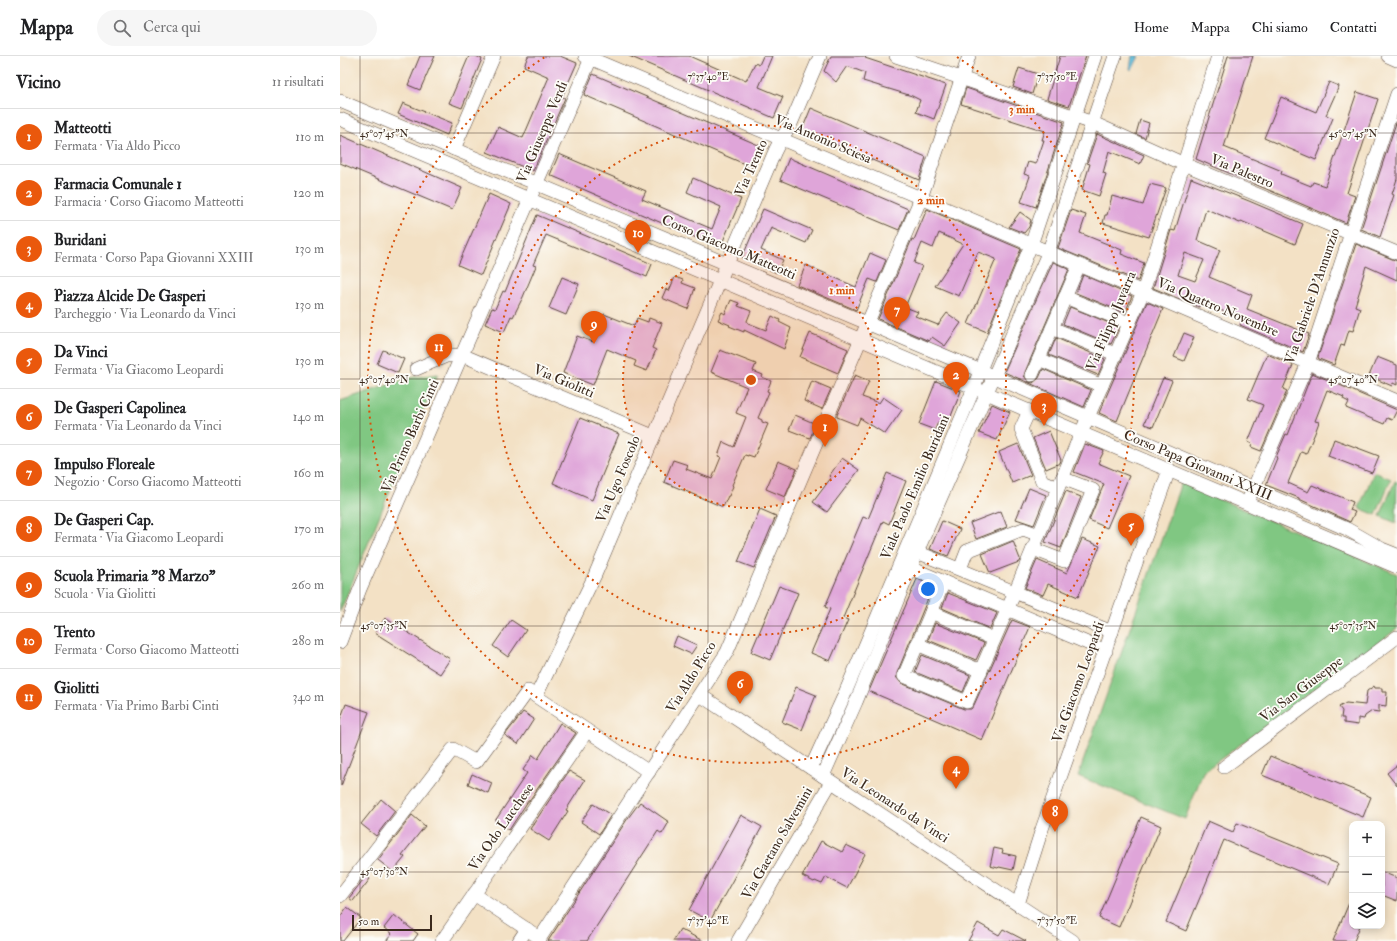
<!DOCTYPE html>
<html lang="it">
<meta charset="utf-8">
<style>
:root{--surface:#fff;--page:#f6f6f6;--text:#202124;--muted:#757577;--line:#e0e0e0;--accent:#ea580c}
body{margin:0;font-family:"IM FELL Double Pica",serif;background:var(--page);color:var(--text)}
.controls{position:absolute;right:12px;bottom:12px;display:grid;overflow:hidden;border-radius:8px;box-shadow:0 2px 10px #0003}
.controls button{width:36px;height:36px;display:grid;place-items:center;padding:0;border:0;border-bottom:1px solid var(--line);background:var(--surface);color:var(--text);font:20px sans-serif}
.scale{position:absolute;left:12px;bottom:10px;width:80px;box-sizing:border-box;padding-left:4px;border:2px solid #3b2a1e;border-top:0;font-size:11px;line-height:14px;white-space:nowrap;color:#3b2a1e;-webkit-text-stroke:3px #fdfcf7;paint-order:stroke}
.you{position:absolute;left:588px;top:533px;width:14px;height:14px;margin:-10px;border:3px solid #fff;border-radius:50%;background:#1a73e8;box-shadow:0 0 0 6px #1a73e833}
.badge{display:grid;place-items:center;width:26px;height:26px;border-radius:50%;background:var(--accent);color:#fff;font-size:13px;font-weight:700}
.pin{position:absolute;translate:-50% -33px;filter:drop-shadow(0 1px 2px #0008)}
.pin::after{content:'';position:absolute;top:21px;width:14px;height:12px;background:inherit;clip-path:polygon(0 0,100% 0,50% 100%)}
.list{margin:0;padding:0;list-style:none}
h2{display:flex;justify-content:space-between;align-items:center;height:52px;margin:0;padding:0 16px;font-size:17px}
h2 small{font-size:13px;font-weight:400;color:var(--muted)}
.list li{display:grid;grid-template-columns:26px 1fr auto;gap:12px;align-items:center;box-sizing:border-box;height:56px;padding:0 16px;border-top:1px solid var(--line)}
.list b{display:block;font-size:15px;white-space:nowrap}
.list p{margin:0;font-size:13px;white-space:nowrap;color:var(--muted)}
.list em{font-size:13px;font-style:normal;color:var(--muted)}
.icon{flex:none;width:22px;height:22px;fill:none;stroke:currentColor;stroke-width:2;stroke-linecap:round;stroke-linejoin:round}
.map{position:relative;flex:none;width:1057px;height:885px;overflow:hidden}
header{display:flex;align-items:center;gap:24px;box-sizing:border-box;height:56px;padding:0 20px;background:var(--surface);border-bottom:1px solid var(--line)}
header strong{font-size:19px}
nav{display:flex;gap:22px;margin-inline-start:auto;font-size:14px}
.search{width:280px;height:36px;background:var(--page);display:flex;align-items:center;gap:10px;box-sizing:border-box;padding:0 14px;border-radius:22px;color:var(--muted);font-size:15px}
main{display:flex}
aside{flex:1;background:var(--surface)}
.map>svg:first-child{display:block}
.green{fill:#80c782;stroke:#5e7850}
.water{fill:#61c0df;stroke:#4e757e}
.building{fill:#dfa5d9;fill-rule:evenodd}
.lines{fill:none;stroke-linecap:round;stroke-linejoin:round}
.minor-casing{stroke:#574537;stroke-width:14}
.minor{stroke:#fff;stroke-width:13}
.ticks{fill:none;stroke:#3b2a1e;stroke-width:1;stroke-opacity:0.45}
.ring{fill:none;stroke:#d7540e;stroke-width:2;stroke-dasharray:2 4}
.labels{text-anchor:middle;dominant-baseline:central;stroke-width:3.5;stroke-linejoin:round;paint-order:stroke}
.street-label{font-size:14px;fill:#3b2a1e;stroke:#fdfcf7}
.ticks-label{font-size:10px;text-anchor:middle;fill:#3b2a1e;stroke:#fdfcf7;stroke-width:3.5;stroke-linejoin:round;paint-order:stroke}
.centre{fill:#d7540e;stroke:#fdfcf7;stroke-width:2}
.ring-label{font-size:12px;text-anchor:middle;font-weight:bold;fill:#d7540e;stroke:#fdfcf7;stroke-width:3.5;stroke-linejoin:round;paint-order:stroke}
</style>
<header>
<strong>Mappa</strong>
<div class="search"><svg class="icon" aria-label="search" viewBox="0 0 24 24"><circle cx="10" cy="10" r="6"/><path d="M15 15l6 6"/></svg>Cerca qui</div>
<nav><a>Home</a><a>Mappa</a><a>Chi siamo</a><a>Contatti</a></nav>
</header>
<main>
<aside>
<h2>Vicino<small>11 risultati</small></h2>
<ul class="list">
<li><span class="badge">1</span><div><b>Matteotti</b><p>Fermata · Via Aldo Picco</p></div><em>110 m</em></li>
<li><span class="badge">2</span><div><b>Farmacia Comunale 1</b><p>Farmacia · Corso Giacomo Matteotti</p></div><em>120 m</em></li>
<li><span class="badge">3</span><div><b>Buridani</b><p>Fermata · Corso Papa Giovanni XXIII</p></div><em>130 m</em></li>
<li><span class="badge">4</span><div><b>Piazza Alcide De Gasperi</b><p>Parcheggio · Via Leonardo da Vinci</p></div><em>130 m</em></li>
<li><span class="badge">5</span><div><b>Da Vinci</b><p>Fermata · Via Giacomo Leopardi</p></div><em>130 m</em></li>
<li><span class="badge">6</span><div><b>De Gasperi Capolinea</b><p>Fermata · Via Leonardo da Vinci</p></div><em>140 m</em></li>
<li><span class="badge">7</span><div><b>Impulso Floreale</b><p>Negozio · Corso Giacomo Matteotti</p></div><em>160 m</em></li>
<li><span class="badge">8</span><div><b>De Gasperi Cap.</b><p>Fermata · Via Giacomo Leopardi</p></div><em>170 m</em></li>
<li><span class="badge">9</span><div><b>Scuola Primaria &quot;8 Marzo&quot;</b><p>Scuola · Via Giolitti</p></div><em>260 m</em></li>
<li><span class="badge">10</span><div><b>Trento</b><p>Fermata · Corso Giacomo Matteotti</p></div><em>280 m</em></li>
<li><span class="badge">11</span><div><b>Giolitti</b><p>Fermata · Via Primo Barbi Cinti</p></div><em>340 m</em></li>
</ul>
</aside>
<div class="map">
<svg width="1057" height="885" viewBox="0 0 1057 885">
<rect width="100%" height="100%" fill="#fdfcf7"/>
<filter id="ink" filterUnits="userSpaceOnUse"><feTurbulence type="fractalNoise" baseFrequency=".025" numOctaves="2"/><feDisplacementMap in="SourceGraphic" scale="8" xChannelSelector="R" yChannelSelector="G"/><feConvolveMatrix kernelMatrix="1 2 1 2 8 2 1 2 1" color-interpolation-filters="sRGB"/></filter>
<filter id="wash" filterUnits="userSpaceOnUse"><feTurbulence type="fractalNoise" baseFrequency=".012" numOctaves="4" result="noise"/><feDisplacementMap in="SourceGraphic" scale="16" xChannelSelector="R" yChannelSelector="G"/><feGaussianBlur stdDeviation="0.9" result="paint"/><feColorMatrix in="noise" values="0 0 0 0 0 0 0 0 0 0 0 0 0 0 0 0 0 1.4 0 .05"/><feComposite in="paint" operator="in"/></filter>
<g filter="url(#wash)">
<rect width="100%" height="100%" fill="#f3e1c5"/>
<g class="green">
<path d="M98,318L0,556V345L69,322Z"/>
<path d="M1034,416L1051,423L1036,459L1019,452Z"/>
<path d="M1055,425L1057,426L1056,467L1040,460Z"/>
<path d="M841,427L1057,518V573L863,716L845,763L738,720Z"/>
</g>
<path class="water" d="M792,0H799L792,14L790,13Z"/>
<g id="blocks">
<g class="building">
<path d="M80,0H95L80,34L68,29Z"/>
<path d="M129,0H136L142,3L122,52L109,47Z"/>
<path d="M188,0H220L237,7L222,41L225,42L193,115L147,96L158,71L183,82L209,21L184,10Z"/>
<path d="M289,0H349L406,25L415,7L419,9L423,0H432L419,31L443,41L434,62Z"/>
<path d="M491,0H526L525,2L606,29L594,63L576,56L580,44L572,40L523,25L525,17L507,10L496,26L484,15Z"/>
<path d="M720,0H746L729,50L707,43Z"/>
<path d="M888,0H913L884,91L942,115L941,118L971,130L973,126L985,130L1017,36L1038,43L1007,137L1015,140L1006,167L856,103Z"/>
<path d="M679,12L698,18L692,38L673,31Z"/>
<path d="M253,18L423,91L414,112L244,39Z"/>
<path d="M989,26L999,30L986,59L993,62L976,104L924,82L941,41L976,56Z"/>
<path d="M626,32L724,66L696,151L681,146L690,120L684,118L688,106L696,108L704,84H702L705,75L621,48Z"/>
<path d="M63,47L112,67L107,79L58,58Z"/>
<path d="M471,52L586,101L579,124L462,74Z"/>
<path d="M800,64L809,67L805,82L796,78Z"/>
<path d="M1056,67H1057V123L1052,138L1054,139L1040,181L1021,173Z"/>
<path d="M757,78L804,99L800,108L769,95L763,117L766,118L759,140L742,134L750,108L747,107Z"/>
<path d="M0,79L122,132L112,154L0,107Z"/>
<path d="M219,98L306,135L302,143L372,173L381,151L347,136L353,122L401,143L380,192L210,119Z"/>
<path d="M449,102L568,153L559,174L440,124Z"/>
<path d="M851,122L909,145L963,168L955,188L901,165L900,167L866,153L857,184L880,194L869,221L912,239L907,253L969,278L963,296L900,269L902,263L861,246L859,251L813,232L831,174L835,175ZM845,197L864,204L855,225L838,219Z"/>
<path d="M810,128L826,132L809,181L763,167L765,159H767L772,140L803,149Z"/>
<path d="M149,138L171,148L141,219L118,209Z"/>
<path d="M423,153L472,174L466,187L431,172L421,194L443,204L437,217L402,202Z"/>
<path d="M587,153L681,193L647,276L628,268L656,203L638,196L619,240L595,230L623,188L599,177L593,192L582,187L574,207L582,210L565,251L578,256L575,260L598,269L607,257L621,267L605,290L592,281L589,285L538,263L572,183L574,184Z"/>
<path d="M731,154L746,159L740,177L782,194L781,198L804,207L798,225L718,192Z"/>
<path d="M680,156L691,164L689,171L684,177L669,171Z"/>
<path d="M197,159L312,208L307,221L206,179L193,209L196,210L183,241L173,261L171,260L164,276L145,268L152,252L155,253L163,235L165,236Z"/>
<path d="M1016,188L1057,205V224L1026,210L1021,227H1022L1015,250L1020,252L1013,275L1009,274L1004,290L1001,289L994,309L979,303L978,301Z"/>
<path d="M530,197L546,204L537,226L529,223L516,254L457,229L466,209L516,231Z"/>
<path d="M713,206L729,213L685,316L684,320L689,326L693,327L699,322L703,313L751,334L744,351L664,316Z"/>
<path d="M743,219L792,240L785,257L736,237Z"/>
<path d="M222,221L239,228L226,259L209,252Z"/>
<path d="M335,221L343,224L342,227L355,232L348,253L322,242L326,233L329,235Z"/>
<path d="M391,244L399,247L398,250L411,255L407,265L408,267L426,274L432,260L440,264L439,266L451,272L444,293L404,274V276L389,270L390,269L378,264L382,256L385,258Z"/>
<path d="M807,246L823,253L777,365L759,357Z"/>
<path d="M730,251L779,271L771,288L723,268Z"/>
<path d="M264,258L294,270L297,262L308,266L309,262L322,267L312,292L316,294L307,315L294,310L296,305L267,293L253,329L223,317L237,280L253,286Z"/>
<path d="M470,277L508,293L498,317L460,301Z"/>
<path d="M844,277L854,281L844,305L834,301Z"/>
<path d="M716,282L765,303L758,319L709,299Z"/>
<path d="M43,294L64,303L58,317L37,308Z"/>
<path d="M380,294L416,308L413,315L423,319L422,321L431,325L427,335L429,336L418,362L422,364V366L428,368L414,401L408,399V400L405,399L392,429L393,430L389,440H388L383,451L324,426L333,404L348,409L346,413L372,423L381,401L378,400L383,386L394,391L406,361L396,357L407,331L371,316Z"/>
<path d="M927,298L953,309L943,333L947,335L921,395L911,391L912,388L908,386L923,349L908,343Z"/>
<path d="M1037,301L1057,309V329L1053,327L1052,330L1029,320Z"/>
<path d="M972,317L1057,354L1052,364L1047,362L1044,368L1006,352L1009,346L1003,343L1004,341L987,334L975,365L979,366L975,377L966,398L961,396L948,427L968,436L972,429L1013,446L1010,454L1015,456L1010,466L959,443V442L926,429L937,402L936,401L946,378L948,379Z"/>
<path d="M515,319L529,325L522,341L539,347L543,341L562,354L545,378L520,362L517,369L497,361V359Z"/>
<path d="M823,322L832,325L813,371L804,368Z"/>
<path d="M472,325L491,333L482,353L464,345Z"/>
<path d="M596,325L621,335L607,370L598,366L595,374L579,368Z"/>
<path d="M652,348L670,356L657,384L639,377Z"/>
<path d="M455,359L476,368L470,382L449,374Z"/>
<path d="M240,362L279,378L252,444L213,427Z"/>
<path d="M709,375L721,404L720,407L706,413L693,382Z"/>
<path d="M994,383L1039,400L1032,417L988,400Z"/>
<path d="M678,388L691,419L672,427L659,396Z"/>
<path d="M745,388L764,395L758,407L789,420L767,472L749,464L764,428L734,416Z"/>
<path d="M502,402L519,414L487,456L473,446L491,422L489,420Z"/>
<path d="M438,405L457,413L445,441L426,433Z"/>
<path d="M547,417L566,425L549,468L543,465L530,496L503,562L508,564L490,605L471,597L490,553L485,551L523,461L528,463Z"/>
<path d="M689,432L706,439L694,469L676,463Z"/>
<path d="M726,435L741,441L721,492L705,486Z"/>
<path d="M420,453L436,460L414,512L398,506Z"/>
<path d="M661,455L667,471L636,483L630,467Z"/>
<path d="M602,465L620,473L608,500L590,493Z"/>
<path d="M742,483L760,490L738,541L708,528L703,539L685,532L697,504L727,517Z"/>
<path d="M673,485L680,503L679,506L650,517L642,498Z"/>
<path d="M577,523L593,530L557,617L556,621L561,627L624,653H631L634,649L672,564L690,571L642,684L529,635Z"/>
<path d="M439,530L458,537L430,604L411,596Z"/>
<path d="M608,537L657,557L650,573L602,552Z"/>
<path d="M45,562L110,603L100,618L35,577Z"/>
<path d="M171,564L186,574L168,601L153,590Z"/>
<path d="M595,567L644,587L636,604L588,584Z"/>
<path d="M337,580L357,589L351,598L333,590Z"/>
<path d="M582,599L630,619L623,636L575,616Z"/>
<path d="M1034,630L1035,632H1042V636H1047L1046,650L1039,649V656L1032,655L1025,660L1024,663L1018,662V669L1004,667V662H1001L1002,655L999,651L1006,647L1025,649L1027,635Z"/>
<path d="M456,631L476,639L462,674L442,666Z"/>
<path d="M6,648L29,656L1,730L0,664Z"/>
<path d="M183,656L194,663L178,688L165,679Z"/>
<path d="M220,667L236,677L189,745H188L169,774L155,765L187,717L183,714L193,699L198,703Z"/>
<path d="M930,700L1031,741L1023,761L922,719Z"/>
<path d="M1057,709V730L1047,717Z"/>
<path d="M229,715L245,724L226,754L228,755L209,785L190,773Z"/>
<path d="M132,718L152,727L148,737L128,728Z"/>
<path d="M41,743L55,755L36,780L21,768Z"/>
<path d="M300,746L329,766L322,778L318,775L247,885H208L288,762Z"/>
<path d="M253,748L271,759L259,778L241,766Z"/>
<path d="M72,759L85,770L62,799L65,801L53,816L38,804Z"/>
<path d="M401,759L422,771L370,865L349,854Z"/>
<path d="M801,761L821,770L779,871L759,862Z"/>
<path d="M868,765L893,776L897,767L998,808L989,828L884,784L846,875L826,866Z"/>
<path d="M481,785L502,796L506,789L525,798L507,832L486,821L482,828L475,825L474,826L462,820Z"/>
<path d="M654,792L663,794L662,797L676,800L673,814L659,811L658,812L650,810Z"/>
<path d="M1042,816L1057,822V845L1042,839Z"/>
<path d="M26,820L30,823L13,845L9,842Z"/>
<path d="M1012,840V870H1020L1014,885H993Z"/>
<path d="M7,851L21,862L3,885H0V861Z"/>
<path d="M54,859L78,878L73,885H46L52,878L44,872Z"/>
<path d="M638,867L659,879L663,873L686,885H628Z"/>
<path d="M340,873L363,885H333Z"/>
</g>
</g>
</g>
<g filter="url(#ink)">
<use href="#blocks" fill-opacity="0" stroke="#574537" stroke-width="1"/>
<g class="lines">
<g class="minor-casing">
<g id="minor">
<path d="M245,0L803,236L1057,345"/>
<path d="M556,0L753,67L844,108L1057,197"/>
<path d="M1048,0L1057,4"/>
<path d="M0,45L648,318L1007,473L1042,493L1057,499"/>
<path d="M0,63L1057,511"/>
<path d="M114,93L154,0"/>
<path d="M725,241L789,267"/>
<path d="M712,272L775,298"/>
<path d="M699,303L762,330"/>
<path d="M76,313L106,300L122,299L313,380"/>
<path d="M692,319L739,209"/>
<path d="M689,355L681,373L702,425L718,432"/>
<path d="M910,440L968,307L1057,38"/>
<path d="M693,493L724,505L753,434L722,422"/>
<path d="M577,496L772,576"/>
<path d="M571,512L766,595"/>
<path d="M620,513L627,495L683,473L699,479"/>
<path d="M604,526L564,620L627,646L675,536L741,377L803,236L878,0"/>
<path d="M591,556L654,583"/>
<path d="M0,586L20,533L252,0"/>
<path d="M577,588L641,615"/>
<path d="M360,639L733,885"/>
<path d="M196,640L255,519L435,95L441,83L450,70L480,0"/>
<path d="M884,711L1057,581"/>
<path d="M471,712L503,642L634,332L640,314L691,189L755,0"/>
<path d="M483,720L516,646L577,496L708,197L775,0"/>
<path d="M134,838L200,882L387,596L581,142L629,0"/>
<path d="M0,840L113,693L136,706L188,635L309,716"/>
<path d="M678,848L702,773L829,414"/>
<path d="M102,885L247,675"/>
<path d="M179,885L187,873"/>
<path d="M398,885L491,726"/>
</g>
</g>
<use href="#minor" class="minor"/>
</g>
</g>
<path class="ticks" d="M20,0V885M368,0V885M717,0V885M0,77H1057M0,323H1057M0,570H1057M0,816H1012M1042,816H1057"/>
<circle cx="411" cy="324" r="128" fill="#d7540e" fill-opacity=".12"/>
<g class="ring">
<circle cx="411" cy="324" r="128"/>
<circle cx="411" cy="324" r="255"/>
<path d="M617 1A383 383 0 1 1 205 1"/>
</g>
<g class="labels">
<g class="street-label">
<text transform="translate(202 76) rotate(-67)">Via Giuseppe Verdi</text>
<text transform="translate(483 83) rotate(23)">Via Antonio Sciesa</text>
<text transform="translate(411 112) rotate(-66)">Via Trento</text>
<text transform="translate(902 115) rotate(23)">Via Palestro</text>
<text transform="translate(389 191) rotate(23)">Corso Giacomo Matteotti</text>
<text transform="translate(972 240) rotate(-71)">Via Gabriele D'Annunzio</text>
<text transform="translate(878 251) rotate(23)">Via Quattro Novembre</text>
<text transform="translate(771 265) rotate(-67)">Via Filippo Juvarra</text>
<text transform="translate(224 325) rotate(23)">Via Giolitti</text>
<text transform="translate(70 380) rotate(-66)">Via Primo Barbi Cinti</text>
<text transform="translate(858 409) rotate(23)">Corso Papa Giovanni XXIII</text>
<text transform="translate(278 423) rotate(-67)">Via Ugo Foscolo</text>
<text transform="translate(575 431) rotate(-67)">Viale Paolo Emilio Buridani</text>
<text transform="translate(351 621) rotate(-58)">Via Aldo Picco</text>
<text transform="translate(738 626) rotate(-70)">Via Giacomo Leopardi</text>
<text transform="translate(961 633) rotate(-37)">Via San Giuseppe</text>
<text transform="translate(555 749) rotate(33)">Via Leonardo da Vinci</text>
<text transform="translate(161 771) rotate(-55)">Via Odo Lucchese</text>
<text transform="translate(437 787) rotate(-60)">Via Gaetano Salvemini</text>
</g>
</g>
<g class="ticks-label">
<text x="368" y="24">7°37'40"E</text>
<text x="717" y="24">7°37'50"E</text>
<text x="44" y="81">45°07'45"N</text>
<text x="1013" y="81">45°07'45"N</text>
<text x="44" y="327">45°07'40"N</text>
<text x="1013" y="327">45°07'40"N</text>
<text x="44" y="573">45°07'35"N</text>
<text x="1013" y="573">45°07'35"N</text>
<text x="44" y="819">45°07'30"N</text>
<text x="368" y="868">7°37'40"E</text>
<text x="717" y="868">7°37'50"E</text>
</g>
<circle cx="411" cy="324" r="6" class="centre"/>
<g class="ring-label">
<text x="682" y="57">3 min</text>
<text x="591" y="148">2 min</text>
<text x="502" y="238">1 min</text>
</g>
</svg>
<div class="controls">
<button>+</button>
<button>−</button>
<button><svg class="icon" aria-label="layers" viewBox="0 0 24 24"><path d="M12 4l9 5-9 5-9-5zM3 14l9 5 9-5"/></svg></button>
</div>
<div class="scale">50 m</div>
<div class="you"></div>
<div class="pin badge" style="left:485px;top:391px">1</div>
<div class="pin badge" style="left:616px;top:339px">2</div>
<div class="pin badge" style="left:704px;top:370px">3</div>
<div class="pin badge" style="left:616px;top:733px">4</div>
<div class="pin badge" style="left:791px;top:490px">5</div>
<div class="pin badge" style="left:400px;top:648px">6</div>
<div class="pin badge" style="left:557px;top:274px">7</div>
<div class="pin badge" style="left:715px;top:776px">8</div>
<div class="pin badge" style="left:254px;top:288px">9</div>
<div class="pin badge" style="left:298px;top:197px">10</div>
<div class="pin badge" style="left:99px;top:311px">11</div>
</div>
</main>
